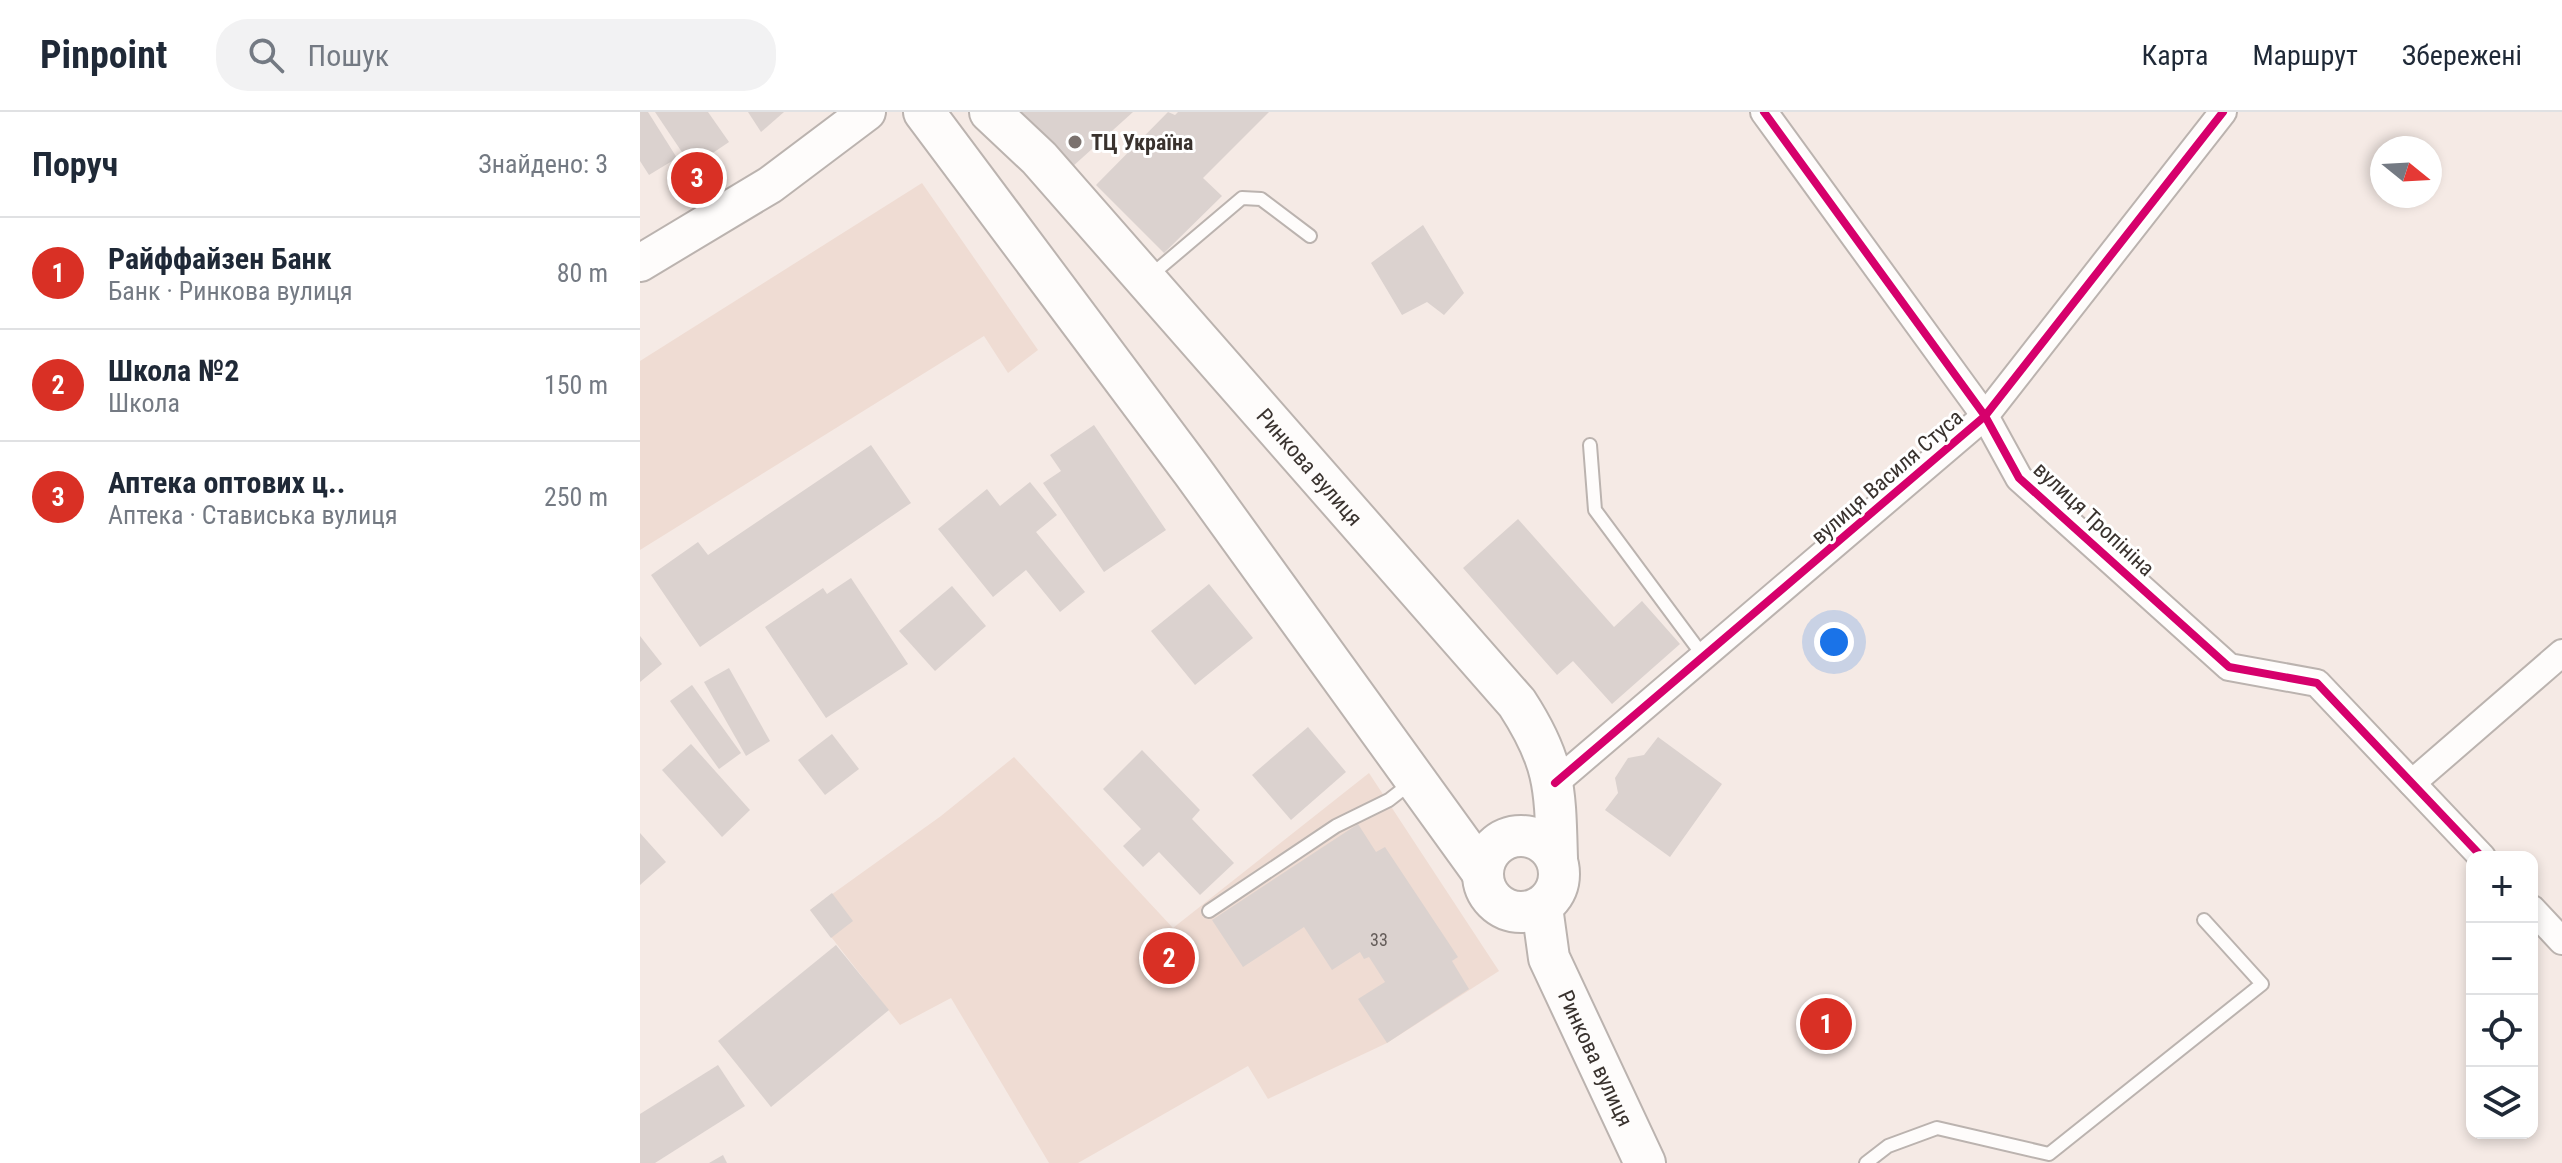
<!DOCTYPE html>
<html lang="uk">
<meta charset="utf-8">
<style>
:root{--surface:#fff;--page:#f2f2f3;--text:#1f2937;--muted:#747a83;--line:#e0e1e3;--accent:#d93025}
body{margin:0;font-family:"Roboto Condensed",sans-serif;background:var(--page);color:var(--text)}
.controls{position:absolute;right:24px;bottom:24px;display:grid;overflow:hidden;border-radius:16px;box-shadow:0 4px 12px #0003}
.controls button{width:72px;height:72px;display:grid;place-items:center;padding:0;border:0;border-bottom:2px solid var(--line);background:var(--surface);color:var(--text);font:40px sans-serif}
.compass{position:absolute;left:1730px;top:24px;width:72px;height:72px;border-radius:50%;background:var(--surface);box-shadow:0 4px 12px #0003;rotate:108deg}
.you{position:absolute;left:1194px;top:530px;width:28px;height:28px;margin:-20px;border:6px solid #fff;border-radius:50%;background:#1a73e8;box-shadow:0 0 0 12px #1a73e833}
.badge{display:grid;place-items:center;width:52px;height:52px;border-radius:50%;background:var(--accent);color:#fff;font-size:26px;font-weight:700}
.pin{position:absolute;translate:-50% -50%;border:4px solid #fff;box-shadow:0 2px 8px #0006}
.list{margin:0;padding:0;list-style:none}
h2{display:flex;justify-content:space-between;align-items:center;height:104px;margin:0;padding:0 32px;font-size:34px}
h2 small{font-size:26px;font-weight:400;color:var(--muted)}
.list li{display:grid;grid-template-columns:52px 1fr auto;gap:24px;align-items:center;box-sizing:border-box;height:112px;padding:0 32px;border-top:2px solid var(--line)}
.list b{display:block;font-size:30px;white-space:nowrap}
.list p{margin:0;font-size:26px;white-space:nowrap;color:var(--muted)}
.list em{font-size:26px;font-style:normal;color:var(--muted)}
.icon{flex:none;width:44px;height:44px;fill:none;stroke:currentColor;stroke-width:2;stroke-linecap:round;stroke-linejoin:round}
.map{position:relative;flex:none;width:1922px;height:1051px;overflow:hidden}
header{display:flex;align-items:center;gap:48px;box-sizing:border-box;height:112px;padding:0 40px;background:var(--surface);border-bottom:2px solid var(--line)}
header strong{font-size:38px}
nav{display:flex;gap:44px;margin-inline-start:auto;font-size:28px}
.search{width:560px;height:72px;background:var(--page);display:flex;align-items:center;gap:20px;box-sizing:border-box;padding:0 28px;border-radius:32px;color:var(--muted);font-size:30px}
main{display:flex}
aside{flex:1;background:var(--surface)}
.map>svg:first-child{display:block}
.built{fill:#efdcd3}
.building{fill:#dbd2cf}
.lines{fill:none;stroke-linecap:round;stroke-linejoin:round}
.lane-casing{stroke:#bbb3af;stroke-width:16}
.street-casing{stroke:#bbb3af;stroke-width:30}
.secondary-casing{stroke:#bbb3af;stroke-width:40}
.primary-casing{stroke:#bbb3af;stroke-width:44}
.lane{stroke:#fefcfb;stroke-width:12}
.street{stroke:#fefcfb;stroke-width:26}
.secondary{stroke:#fefcfb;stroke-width:36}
.primary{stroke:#fefcfb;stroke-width:40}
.cycleway-casing{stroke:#fff;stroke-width:13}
.cycleway{stroke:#d6006c;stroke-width:8}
.poi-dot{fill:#7b726e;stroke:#fff;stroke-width:3}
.labels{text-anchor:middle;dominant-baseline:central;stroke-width:6;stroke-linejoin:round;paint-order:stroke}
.number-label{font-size:18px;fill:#645c59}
.poi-label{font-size:22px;font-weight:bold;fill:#39322e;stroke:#fff;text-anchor:start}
.street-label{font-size:22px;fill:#39322e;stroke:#fff}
</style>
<header>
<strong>Pinpoint</strong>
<div class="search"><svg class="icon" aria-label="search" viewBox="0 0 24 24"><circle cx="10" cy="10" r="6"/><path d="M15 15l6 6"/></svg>Пошук</div>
<nav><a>Карта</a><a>Маршрут</a><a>Збережені</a></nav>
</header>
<main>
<aside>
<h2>Поруч<small>Знайдено: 3</small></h2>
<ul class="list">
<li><span class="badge">1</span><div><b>Райффайзен Банк</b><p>Банк · Ринкова вулиця</p></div><em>80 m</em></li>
<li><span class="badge">2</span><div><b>Школа №2</b><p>Школа</p></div><em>150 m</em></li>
<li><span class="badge">3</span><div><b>Аптека оптових ц..</b><p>Аптека · Стависька вулиця</p></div><em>250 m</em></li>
</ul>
</aside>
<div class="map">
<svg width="1922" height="1051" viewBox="0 0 1922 1051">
<rect width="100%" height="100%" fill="#f5eae5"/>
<g class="built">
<path d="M282,71L398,238L368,261L344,224L0,438V249Z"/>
<path d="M374,645L533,816L729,661L859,859L747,931L628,987L608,954L438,1051H409L311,886L260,913L170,798L301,704Z"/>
</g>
<g class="building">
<path d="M0,0H8L37,46L9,63L0,49Z"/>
<path d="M15,0H68L89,30L52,55Z"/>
<path d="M108,0H144L121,20Z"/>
<path d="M382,0H493L432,55Z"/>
<path d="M528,0L535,3L538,0H629L563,66L582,84L524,141L456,73Z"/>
<path d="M783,113L824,181L804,203L787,190L762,203L731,151Z"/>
<path d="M454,313L526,418L464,460L403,371L421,359L410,343Z"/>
<path d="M231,333L271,391L60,535L11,463L58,430L68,443Z"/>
<path d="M390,370L417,403L396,420L445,480L420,500L386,458L353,485L298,417L347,377L360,394Z"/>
<path d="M878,407L974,515L1002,489L1040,532L972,592L933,549L917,563L823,456Z"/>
<path d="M211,466L268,552L186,606L125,515L183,476L187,482Z"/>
<path d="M569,472L613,526L555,573L511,519Z"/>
<path d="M312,474L346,514L295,559L259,519Z"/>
<path d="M0,524L22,552L0,570Z"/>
<path d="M89,556L130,629L106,644L64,570Z"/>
<path d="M52,573L101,641L79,657L30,589Z"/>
<path d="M668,615L706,660L651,708L612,663Z"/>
<path d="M192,622L219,657L185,683L158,648Z"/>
<path d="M1018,625L1082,672L1030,745L965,698L978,681L975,666L988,646L1004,643Z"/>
<path d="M51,632L110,698L82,725L22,658Z"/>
<path d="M502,638L560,698L552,707L594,751L560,783L519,740L503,755L483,734L501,717L463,677Z"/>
<path d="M718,712L736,740L745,735L818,845L812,849L829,877L747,931L718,887L745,870L729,845L724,847L720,840L692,858L664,815L603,855L572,808Z"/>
<path d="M0,721L26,750L0,773Z"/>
<path d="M192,781L213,809L191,826L170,798Z"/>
<path d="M196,833L249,898L131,995L78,929Z"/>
<path d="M78,953L105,994L15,1051H0V1002Z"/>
<path d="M83,1043L87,1051H69Z"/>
</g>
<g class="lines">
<g class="lane-casing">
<g id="lane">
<path d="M510,164L602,86L621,87L670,124"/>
<path d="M950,333L955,398L1064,545"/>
<path d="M569,799L696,714L749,688L772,670"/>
<path d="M1226,1051L1248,1034L1297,1016L1409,1042L1622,872L1564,808"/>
</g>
</g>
<g class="street-casing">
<g id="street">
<path d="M1124,0L1345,304L1379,366L1589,555L1677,571L1842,745"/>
<path d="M915,671L1345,304L1583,0"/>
<path d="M1772,671L1922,541"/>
<path d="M1892,797L1922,829"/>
</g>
</g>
<g class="secondary-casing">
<path id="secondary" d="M0,151L130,73L227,0"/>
</g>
<g class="primary-casing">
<g id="primary">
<path d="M284,0L553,360L842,760"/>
<path id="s1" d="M350,0L399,46L877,591C916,651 915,677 917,747"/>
<circle cx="881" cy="762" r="38"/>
<path id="s2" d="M902,795L909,846L1005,1051"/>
</g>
</g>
<use href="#lane" class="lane"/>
<use href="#street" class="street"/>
<use href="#secondary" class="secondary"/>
<use href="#primary" class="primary"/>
<g class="cycleway-casing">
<g id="cycleway">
<path d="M1124,0L1345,304L1379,366L1589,555L1677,571L1842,745"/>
<path d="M915,671L1345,304L1583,0"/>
</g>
</g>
<use href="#cycleway" class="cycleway"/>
</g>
<circle class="poi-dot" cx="435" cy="30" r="8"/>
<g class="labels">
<g class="number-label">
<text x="739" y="827">33</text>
</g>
<g class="poi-label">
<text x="451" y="30">ТЦ Україна</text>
</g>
<g class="street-label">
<text stroke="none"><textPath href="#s1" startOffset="478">Ринкова вулиця</textPath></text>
<text transform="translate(1247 365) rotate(-41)">вулиця Василя Стуса</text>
<text transform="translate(1454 407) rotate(43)">вулиця Тропініна</text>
<text stroke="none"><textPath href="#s2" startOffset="162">Ринкова вулиця</textPath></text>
</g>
</g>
</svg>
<div class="controls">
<button>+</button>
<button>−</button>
<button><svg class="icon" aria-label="locate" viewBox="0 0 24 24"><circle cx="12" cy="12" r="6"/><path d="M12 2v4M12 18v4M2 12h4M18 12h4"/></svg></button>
<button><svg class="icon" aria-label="layers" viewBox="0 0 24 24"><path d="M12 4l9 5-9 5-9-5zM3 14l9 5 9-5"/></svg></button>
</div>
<svg class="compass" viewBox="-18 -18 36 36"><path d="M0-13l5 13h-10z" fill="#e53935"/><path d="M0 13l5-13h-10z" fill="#747a83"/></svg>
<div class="you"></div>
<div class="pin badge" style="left:1186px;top:912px">1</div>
<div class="pin badge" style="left:529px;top:846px">2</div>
<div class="pin badge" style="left:57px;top:66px">3</div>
</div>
</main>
